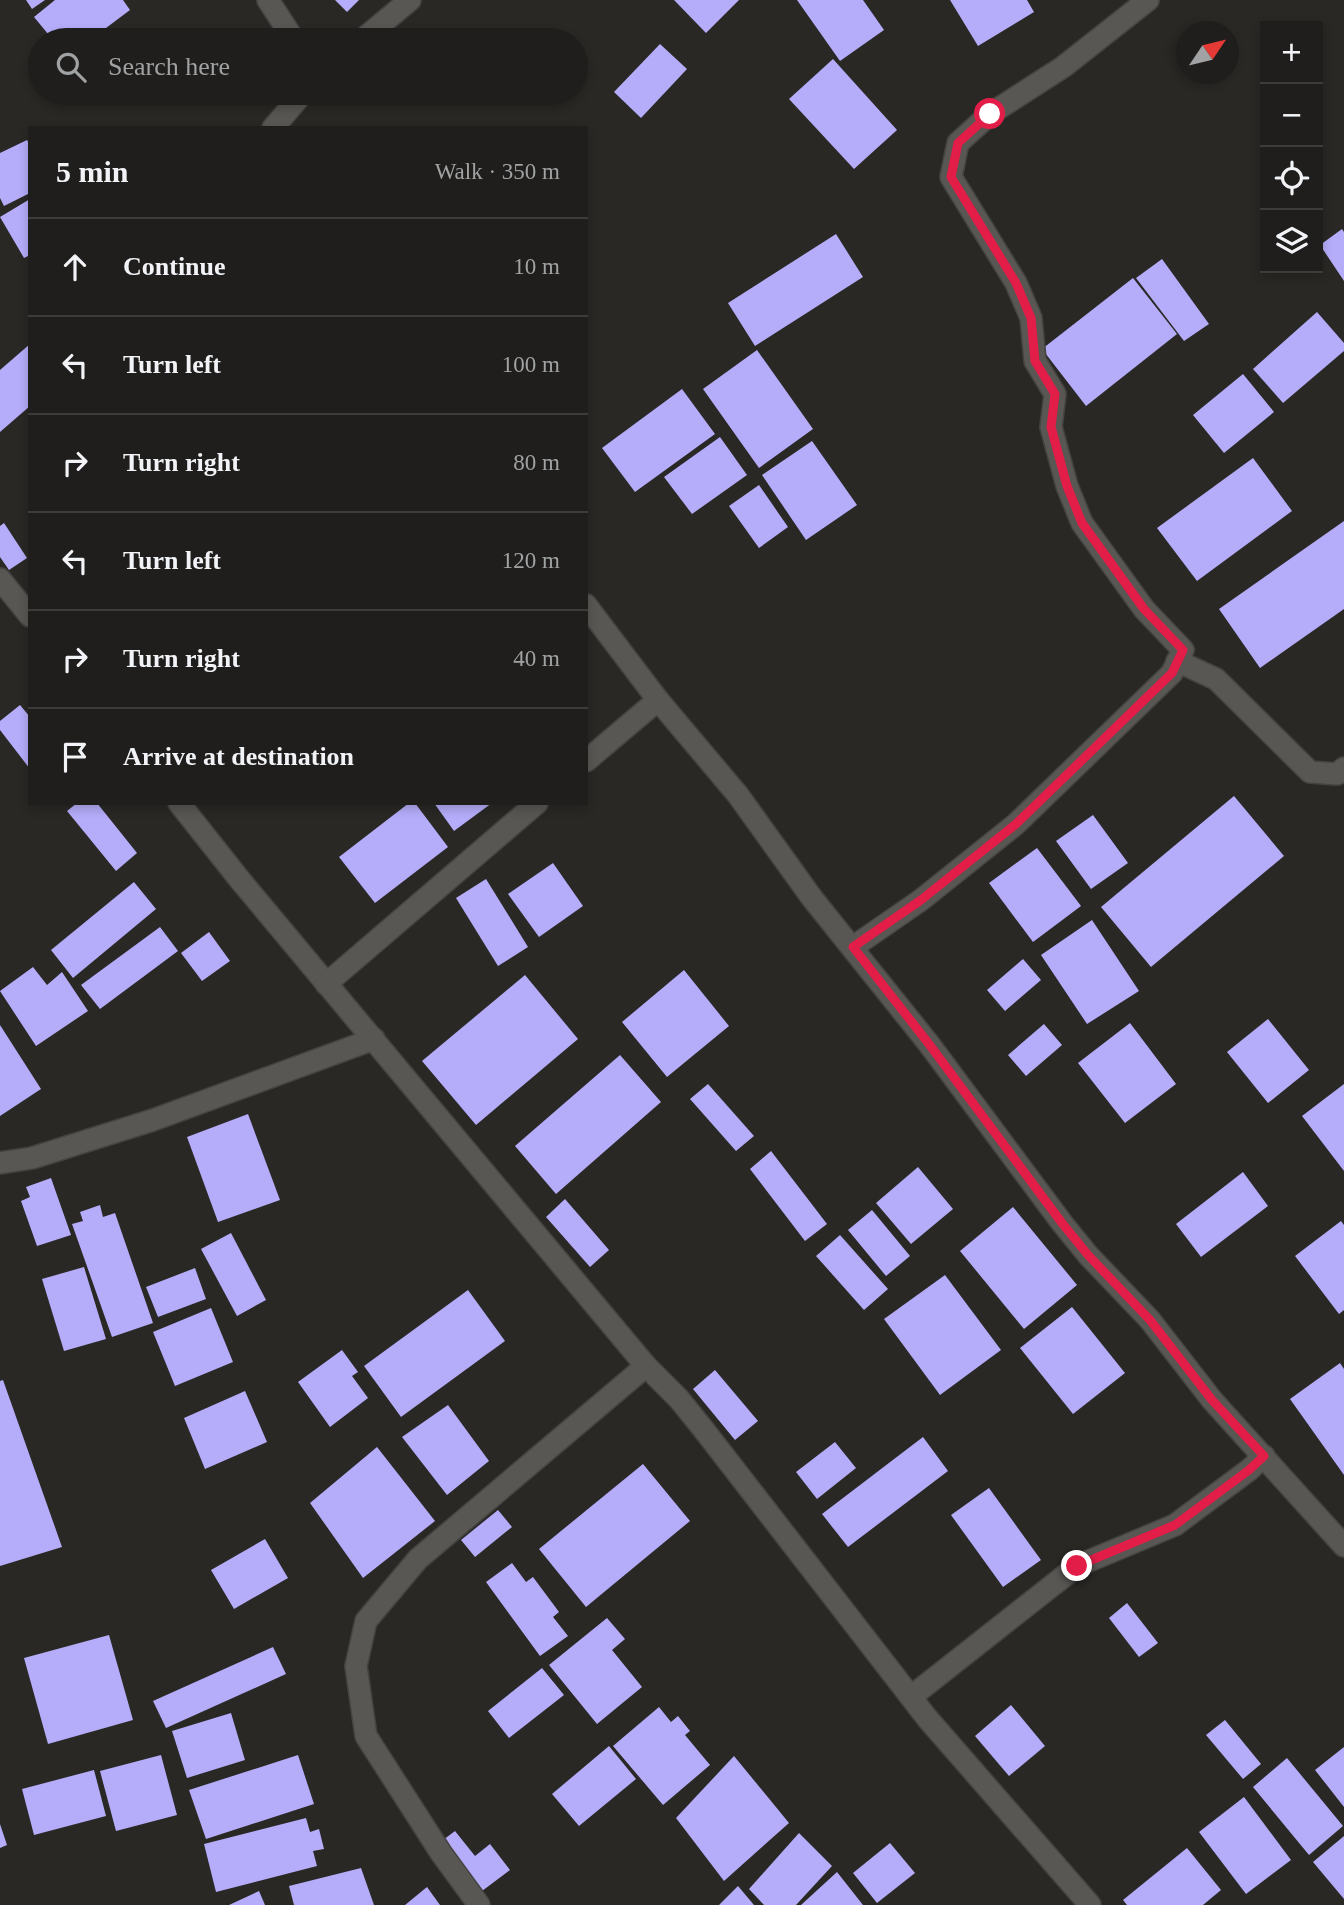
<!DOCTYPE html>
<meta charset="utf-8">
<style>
:root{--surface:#1f1e1c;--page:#272725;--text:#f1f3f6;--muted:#a1a2a3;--line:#3c3c3b}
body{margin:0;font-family:"Times New Roman",serif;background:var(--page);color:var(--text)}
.controls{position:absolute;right:21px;top:21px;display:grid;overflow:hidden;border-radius:0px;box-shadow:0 4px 10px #0003}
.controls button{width:63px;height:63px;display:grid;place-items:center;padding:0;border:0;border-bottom:2px solid var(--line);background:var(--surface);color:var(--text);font:35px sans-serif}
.compass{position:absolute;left:1176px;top:21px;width:63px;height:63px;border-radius:50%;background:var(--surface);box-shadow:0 4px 10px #0003;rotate:55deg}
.stop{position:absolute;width:21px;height:21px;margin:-16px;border:5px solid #e11d48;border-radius:50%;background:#fff}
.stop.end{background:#e11d48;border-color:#fff;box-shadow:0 2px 7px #0008}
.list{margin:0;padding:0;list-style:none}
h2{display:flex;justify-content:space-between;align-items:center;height:91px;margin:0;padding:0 28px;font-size:30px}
h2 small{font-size:23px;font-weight:400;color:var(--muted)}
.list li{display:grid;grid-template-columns:46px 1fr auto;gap:21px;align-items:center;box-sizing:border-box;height:98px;padding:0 28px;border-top:2px solid var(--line)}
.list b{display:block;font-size:26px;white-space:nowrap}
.list em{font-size:23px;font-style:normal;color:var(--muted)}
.icon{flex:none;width:38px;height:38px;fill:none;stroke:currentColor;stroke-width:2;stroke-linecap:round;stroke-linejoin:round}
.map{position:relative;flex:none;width:1344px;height:1905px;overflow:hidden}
.search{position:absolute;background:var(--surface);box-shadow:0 4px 10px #0003;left:28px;top:28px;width:560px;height:77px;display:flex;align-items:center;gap:18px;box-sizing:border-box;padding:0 24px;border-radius:38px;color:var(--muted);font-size:26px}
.panel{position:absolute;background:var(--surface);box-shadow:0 4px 10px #0003;left:28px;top:126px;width:560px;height:679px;border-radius:0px}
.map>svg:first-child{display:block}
.building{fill:#b5adfa}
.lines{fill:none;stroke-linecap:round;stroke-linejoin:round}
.minor-casing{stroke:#444340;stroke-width:24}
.minor{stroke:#595754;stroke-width:21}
.route{stroke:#e11d48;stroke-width:9}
</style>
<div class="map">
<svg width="1344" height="1905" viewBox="0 0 1344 1905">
<rect width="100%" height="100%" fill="#292825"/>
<g class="building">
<path d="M26,0H45L32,9Z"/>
<path d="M55,0H123L130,10L90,40H53L34,17Z"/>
<path d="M335,0H359L347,12Z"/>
<path d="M674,0H739L706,33Z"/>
<path d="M797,0H863L884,30L840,61Z"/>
<path d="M950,0H1027L1034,12L978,46Z"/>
<path d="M660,44L687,69L641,118L614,92Z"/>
<path d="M833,59L897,130L854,169L789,99Z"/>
<path d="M27,140L30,145V193L4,206L0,198V153Z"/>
<path d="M30,199V255L24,258L0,217Z"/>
<path d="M1342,229L1344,232V281L1320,245Z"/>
<path d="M836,234L863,277L755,346L728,303Z"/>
<path d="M1162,259L1209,324L1184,341L1136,278Z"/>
<path d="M1133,278L1177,334L1086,406L1042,349Z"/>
<path d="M1317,312L1344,343V351L1283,403L1253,369Z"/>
<path d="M30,344V406L0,432V370Z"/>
<path d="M757,350L813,429L759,468L703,389Z"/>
<path d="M1243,374L1274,412L1224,453L1193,415Z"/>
<path d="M682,389L715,434L635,492L602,448Z"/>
<path d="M720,437L747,475L692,514L664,477Z"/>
<path d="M812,441L857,505L806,540L762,475Z"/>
<path d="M1253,458L1292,511L1197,581L1157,528Z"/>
<path d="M759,485L788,527L759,548L729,506Z"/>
<path d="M1344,521V609L1260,668L1219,609Z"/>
<path d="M4,523L27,558L9,570L0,557V526Z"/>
<path d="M20,705L30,717V769L0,730V721Z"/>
<path d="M1234,796L1284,856L1151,967L1101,907Z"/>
<path d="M77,803H97L137,853L116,871L67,811Z"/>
<path d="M409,803H415L448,847L375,903L339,857Z"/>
<path d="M434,803H492L454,831Z"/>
<path d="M1093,815L1128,863L1091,889L1056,841Z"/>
<path d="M1037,848L1081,906L1033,942L989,883Z"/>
<path d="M553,863L583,906L539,937L508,894Z"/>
<path d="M486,879L528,947L498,966L456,898Z"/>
<path d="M134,882L156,909L73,978L51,950Z"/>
<path d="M1092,920L1139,991L1087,1024L1041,955Z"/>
<path d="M160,927L178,951L100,1009L81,985Z"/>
<path d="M209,932L230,961L202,981L181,953Z"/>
<path d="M1023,959L1041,980L1005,1011L987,990Z"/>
<path d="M33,967L47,985L62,972L88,1011L36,1046L0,991Z"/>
<path d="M684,970L729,1026L667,1077L622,1022Z"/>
<path d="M525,975L578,1039L476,1125L422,1061Z"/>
<path d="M1268,1019L1309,1070L1268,1103L1227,1052Z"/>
<path d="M1130,1023L1176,1084L1125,1123L1078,1063Z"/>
<path d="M1044,1024L1062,1045L1026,1076L1008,1055Z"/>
<path d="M0,1025L41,1089L0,1116Z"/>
<path d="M620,1055L661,1102L556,1194L515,1146Z"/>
<path d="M708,1084L754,1136L736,1151L690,1099Z"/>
<path d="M1344,1084V1171L1302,1116Z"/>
<path d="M248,1114L280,1200L218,1222L187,1137Z"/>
<path d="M771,1151L827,1224L805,1241L750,1169Z"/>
<path d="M918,1167L953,1209L911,1244L876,1203Z"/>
<path d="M1243,1172L1268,1206L1201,1257L1176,1224Z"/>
<path d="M51,1178L71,1235L37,1246L21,1201L30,1197L26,1187Z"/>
<path d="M565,1199L609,1250L590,1267L546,1217Z"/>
<path d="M100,1205L103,1217L115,1213L153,1323L112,1337L72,1224L83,1221L80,1212Z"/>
<path d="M1013,1207L1077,1285L1024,1329L960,1251Z"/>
<path d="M872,1210L910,1256L886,1276L848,1230Z"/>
<path d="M1341,1221L1344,1225V1310L1339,1314L1295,1256Z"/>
<path d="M231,1233L266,1300L237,1316L201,1249Z"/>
<path d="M840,1235L888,1289L864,1310L816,1256Z"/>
<path d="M84,1267L106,1339L64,1351L42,1279Z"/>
<path d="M195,1268L206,1299L158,1317L146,1287Z"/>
<path d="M945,1275L1001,1350L940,1395L884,1319Z"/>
<path d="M468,1290L505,1341L401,1417L364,1366Z"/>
<path d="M1072,1307L1125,1373L1073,1414L1020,1348Z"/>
<path d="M211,1308L233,1362L175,1386L153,1332Z"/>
<path d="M342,1350L358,1372L352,1376L368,1398L330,1427L298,1382Z"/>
<path d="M1340,1363L1344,1369V1475L1290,1399Z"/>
<path d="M715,1370L758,1421L735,1440L693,1389Z"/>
<path d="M3,1380L62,1547L0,1566V1381Z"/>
<path d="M245,1391L267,1442L205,1469L184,1418Z"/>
<path d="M448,1405L489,1461L447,1495L402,1437Z"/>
<path d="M923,1437L948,1471L848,1547L822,1514Z"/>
<path d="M835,1442L856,1468L817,1499L796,1472Z"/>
<path d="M377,1447L435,1521L363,1578L310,1503Z"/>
<path d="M643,1464L690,1521L586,1607L539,1549Z"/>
<path d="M989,1488L1041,1560L1003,1587L951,1515Z"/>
<path d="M498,1510L512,1527L475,1557L461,1540Z"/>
<path d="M265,1539L288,1578L234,1609L211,1570Z"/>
<path d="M512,1563L526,1582L533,1577L559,1612L553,1617L568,1636L540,1656L486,1582Z"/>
<path d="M1127,1603L1158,1643L1139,1657L1109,1618Z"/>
<path d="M607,1618L625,1639L612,1650L642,1687L597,1724L549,1665Z"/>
<path d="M109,1635L133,1720L48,1744L24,1658Z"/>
<path d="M273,1647L286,1674L166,1728L153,1701Z"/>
<path d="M542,1668L564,1695L509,1738L488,1711Z"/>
<path d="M1011,1705L1045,1746L1009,1776L975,1736Z"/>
<path d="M659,1707L671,1722L678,1716L690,1731L685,1735L710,1765L663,1805L613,1746Z"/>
<path d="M231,1713L245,1760L187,1778L172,1731Z"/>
<path d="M1225,1720L1261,1764L1243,1779L1206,1735Z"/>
<path d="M609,1746L636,1779L579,1826L552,1794Z"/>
<path d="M1344,1747V1807L1315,1770Z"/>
<path d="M161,1755L177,1815L116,1831L100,1771Z"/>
<path d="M298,1755L314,1804L206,1839L189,1790Z"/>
<path d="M734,1756L789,1823L724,1881L676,1818Z"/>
<path d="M1287,1758L1343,1826L1309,1855L1253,1787Z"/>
<path d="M94,1770L106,1816L34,1835L22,1789Z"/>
<path d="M1244,1797L1291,1860L1246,1894L1199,1832Z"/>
<path d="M306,1818L310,1832L319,1829L324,1849L313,1851L317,1866L216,1892L204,1844Z"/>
<path d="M0,1824L7,1845L0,1848Z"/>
<path d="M455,1831L475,1856L490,1844L510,1870L478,1894L439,1843Z"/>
<path d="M799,1833L832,1866L796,1905H764L749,1889Z"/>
<path d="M1344,1836V1899L1313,1862Z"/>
<path d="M890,1843L915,1873L877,1903L853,1873Z"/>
<path d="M1187,1848L1221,1890L1203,1905H1127L1123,1900Z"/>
<path d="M361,1868L374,1905H294L289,1886Z"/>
<path d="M837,1872L863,1905H801Z"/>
<path d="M738,1886L754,1905H719Z"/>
<path d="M427,1887L440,1905H405Z"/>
<path d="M259,1891L265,1905H229Z"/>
</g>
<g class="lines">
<g class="minor-casing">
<g id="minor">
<path d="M268,0L294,40"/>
<path d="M362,40L410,0"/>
<path d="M273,128L303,93"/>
<path d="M0,579L30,616"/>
<path d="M586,605L658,700L738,795L812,898L929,1044L1062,1223L1088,1255L1150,1320L1212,1400L1344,1546"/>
<path d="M1177,661L1216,679L1310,772L1337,774L1344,768"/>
<path d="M586,761L658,700"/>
<path d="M179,803L240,880L646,1366L679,1399L704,1430L927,1718L1090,1905"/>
<path d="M853,947L921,900L1016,824L1172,673L1183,650L1144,609L1082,523L1067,486L1051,427L1055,394L1035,361L1031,318L1016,283L951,177L958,143L990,114L1063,67L1148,0"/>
<path d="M326,984L537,803"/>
<path d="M0,1163L32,1158L153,1120L374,1039"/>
<path d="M912,1696L1077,1566L1175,1525L1249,1470L1264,1456"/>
<path d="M479,1905L441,1853L366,1736L356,1666L366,1621L418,1559L646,1366"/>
</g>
</g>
<use href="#minor" class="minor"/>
</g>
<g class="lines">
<path class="route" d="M990,114L958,143L951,177L1016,283L1031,318L1035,361L1055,394L1051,427L1067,486L1082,523L1144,609L1183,650L1172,673L1016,824L921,900L853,947L929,1044L1062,1223L1088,1255L1150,1320L1212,1400L1264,1456L1249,1470L1175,1525L1077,1566"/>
</g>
</svg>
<div class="controls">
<button>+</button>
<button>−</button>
<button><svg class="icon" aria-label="locate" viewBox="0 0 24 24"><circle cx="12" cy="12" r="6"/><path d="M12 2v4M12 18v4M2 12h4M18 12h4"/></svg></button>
<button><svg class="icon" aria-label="layers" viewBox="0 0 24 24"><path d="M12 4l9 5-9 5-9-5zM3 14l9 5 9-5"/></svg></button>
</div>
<svg class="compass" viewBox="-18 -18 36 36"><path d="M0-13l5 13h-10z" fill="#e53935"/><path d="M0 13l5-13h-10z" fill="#a1a2a3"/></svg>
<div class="stop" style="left:990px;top:114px"></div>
<div class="stop end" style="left:1077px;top:1566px"></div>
<div class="search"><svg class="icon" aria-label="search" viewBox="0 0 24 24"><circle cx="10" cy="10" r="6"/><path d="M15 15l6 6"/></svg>Search here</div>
<section class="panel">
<h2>5 min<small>Walk · 350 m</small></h2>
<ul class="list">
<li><svg class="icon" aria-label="ahead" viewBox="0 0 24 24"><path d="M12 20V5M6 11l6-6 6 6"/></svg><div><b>Continue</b></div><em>10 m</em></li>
<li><svg class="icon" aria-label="left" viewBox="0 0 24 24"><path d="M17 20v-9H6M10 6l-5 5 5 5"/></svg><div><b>Turn left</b></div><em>100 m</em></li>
<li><svg class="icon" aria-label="right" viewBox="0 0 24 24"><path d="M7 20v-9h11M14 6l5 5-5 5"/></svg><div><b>Turn right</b></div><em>80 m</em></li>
<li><svg class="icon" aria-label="left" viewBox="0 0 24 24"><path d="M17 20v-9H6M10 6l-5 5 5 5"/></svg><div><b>Turn left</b></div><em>120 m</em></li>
<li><svg class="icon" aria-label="right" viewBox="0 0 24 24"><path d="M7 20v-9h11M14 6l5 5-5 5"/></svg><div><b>Turn right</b></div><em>40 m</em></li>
<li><svg class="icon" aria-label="arrive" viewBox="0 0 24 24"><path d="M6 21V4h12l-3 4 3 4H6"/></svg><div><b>Arrive at destination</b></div></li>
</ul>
</section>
</div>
